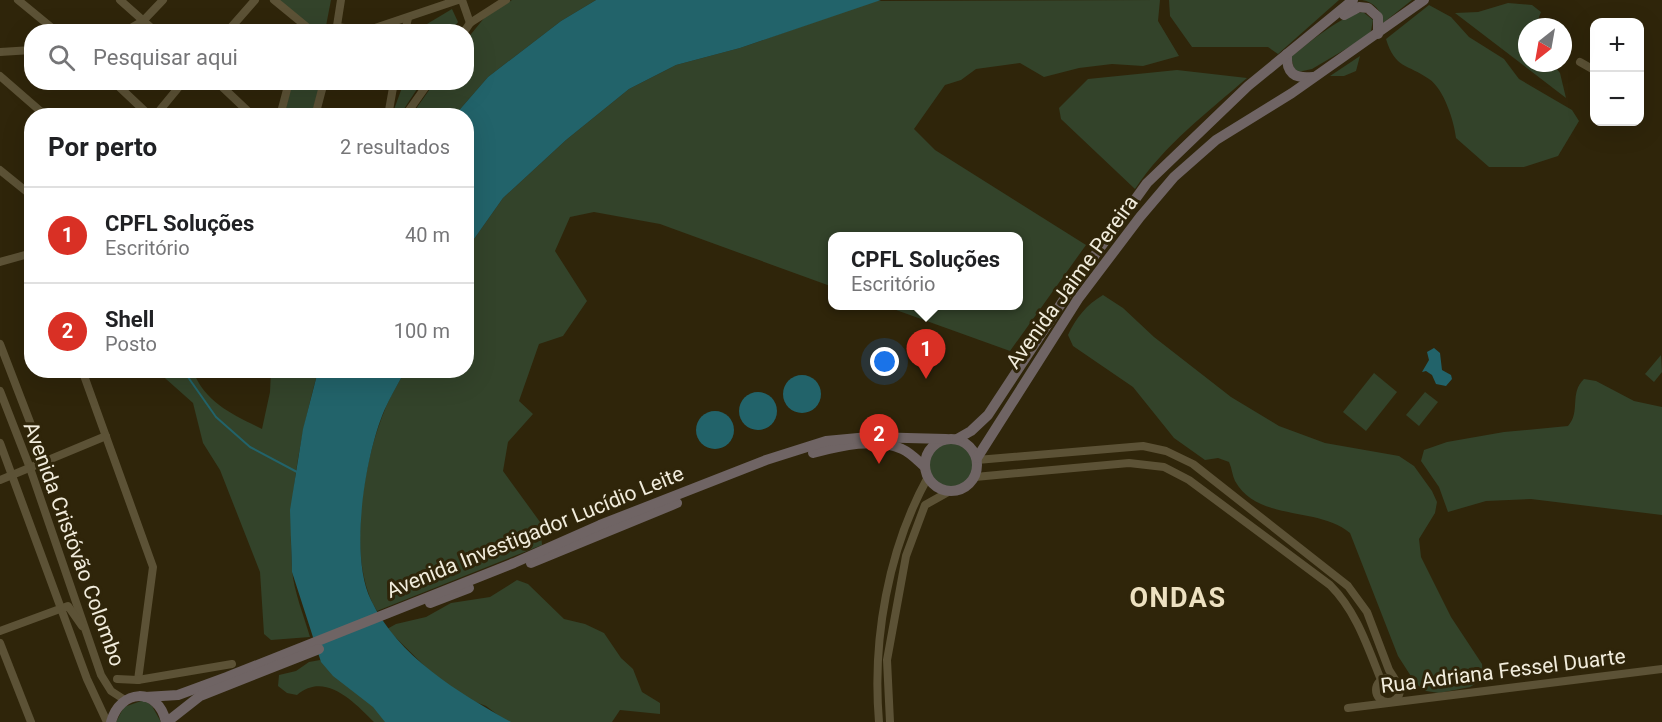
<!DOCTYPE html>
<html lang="pt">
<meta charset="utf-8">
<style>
:root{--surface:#fff;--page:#f2f2f2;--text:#202124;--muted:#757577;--line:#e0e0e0;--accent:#d93025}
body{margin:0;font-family:Roboto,sans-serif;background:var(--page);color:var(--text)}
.controls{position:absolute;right:18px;top:18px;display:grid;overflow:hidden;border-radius:12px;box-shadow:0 6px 24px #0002}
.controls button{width:54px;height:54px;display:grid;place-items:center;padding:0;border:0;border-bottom:2px solid var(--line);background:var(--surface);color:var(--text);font:30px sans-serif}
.compass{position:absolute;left:1518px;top:18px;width:54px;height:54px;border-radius:50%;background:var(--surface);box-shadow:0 6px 24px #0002;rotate:211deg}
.you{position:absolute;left:885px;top:362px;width:21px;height:21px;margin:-15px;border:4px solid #fff;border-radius:50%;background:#1a73e8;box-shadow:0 0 0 9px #1a73e833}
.badge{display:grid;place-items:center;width:39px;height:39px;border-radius:50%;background:var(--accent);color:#fff;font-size:20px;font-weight:700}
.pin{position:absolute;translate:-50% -50px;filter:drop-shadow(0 2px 3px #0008)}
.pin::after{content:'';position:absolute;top:32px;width:21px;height:18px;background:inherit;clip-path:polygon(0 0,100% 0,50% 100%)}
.popup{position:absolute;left:828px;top:232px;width:195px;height:78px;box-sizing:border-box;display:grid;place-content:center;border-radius:12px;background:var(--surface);filter:drop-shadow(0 2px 4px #0005);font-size:20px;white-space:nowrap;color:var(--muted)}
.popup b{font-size:22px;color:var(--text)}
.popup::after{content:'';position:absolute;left:50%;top:100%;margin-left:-12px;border:12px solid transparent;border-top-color:var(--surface)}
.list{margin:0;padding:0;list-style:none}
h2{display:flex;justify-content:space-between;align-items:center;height:78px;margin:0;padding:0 24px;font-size:26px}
h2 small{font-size:20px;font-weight:400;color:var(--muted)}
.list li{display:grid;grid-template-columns:39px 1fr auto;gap:18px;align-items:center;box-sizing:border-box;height:96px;padding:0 24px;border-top:2px solid var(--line)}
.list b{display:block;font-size:22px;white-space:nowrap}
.list p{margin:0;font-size:20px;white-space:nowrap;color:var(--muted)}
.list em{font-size:20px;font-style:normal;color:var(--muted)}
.icon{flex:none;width:33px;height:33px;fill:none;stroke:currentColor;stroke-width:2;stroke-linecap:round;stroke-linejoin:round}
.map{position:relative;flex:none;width:1662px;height:722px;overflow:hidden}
.search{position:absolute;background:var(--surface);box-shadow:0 6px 24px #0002;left:24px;top:24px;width:450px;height:66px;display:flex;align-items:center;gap:15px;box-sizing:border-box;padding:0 21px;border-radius:24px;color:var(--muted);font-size:22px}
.panel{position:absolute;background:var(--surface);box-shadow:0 6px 24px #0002;left:24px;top:108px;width:450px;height:270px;border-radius:24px}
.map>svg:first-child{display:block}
.green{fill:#33432a}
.water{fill:#22636a}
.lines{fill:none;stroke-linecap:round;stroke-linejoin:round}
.stream{stroke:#22636a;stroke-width:2}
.minor{stroke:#5c5236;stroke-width:8}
.secondary{stroke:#6f6464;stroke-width:10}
.labels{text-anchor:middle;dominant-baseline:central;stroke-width:6;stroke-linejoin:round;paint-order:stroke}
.street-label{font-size:21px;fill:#f1ecdc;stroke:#2f250a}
.district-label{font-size:27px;font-weight:bold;letter-spacing:1.5px;fill:#ede1c1;stroke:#2f250a}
</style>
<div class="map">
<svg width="1662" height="722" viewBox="0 0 1662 722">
<rect width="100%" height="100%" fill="#2f250a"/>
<g class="green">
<path d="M279,0H331L325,31C308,32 290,10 279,0Z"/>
<path d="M512,0H596L561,21L488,77L455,115L411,116L434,83L466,82L467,39L485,17Z"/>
<path d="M1160,0L1158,21L1179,56L1143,66L1112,64L1079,68L1044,77L1020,63L976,69L961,80L945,85L914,129L935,150L1086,245L1010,351L885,306H1019V236H833V287L660,224L594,212L570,217L555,251L587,301L563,336L539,344L519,401L533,414L508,442L503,471L540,522L542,545L377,611C346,562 363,463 384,412C389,398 398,384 405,371L466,370L467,249L503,198L566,140L629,89L676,65L740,48L875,1Z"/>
<path d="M1169,0H1339L1278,54L1268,47H1192L1170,16Z"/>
<path d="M1362,0H1412L1383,23C1382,11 1374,2 1362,0Z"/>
<path d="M1508,3L1532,5L1541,12L1535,27H1527V63H1552L1560,73L1566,98L1455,13L1478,12Z"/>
<path d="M1429,5L1451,17L1469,37L1504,59L1519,79L1572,110L1579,121L1558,156L1524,167H1489L1456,138C1454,121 1444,89 1429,79C1408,64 1395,69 1386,39Z"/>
<path d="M452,9L458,22L452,31H421L422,27Z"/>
<path d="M1363,12L1373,20L1371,31L1366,37L1312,69L1298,72L1294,68L1291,57C1307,44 1343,14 1363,12Z"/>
<path d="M1360,56L1356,71L1344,76H1330Z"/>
<path d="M1177,70L1247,78C1208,112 1164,145 1135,189L1061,119L1059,108L1088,79Z"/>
<path d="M404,82L421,83L400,115H392Z"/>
<path d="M292,83H321L311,115L284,116Z"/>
<path d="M1103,295L1123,308L1154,337L1231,397L1279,426L1325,443L1399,456L1414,466L1432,491L1437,502L1435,513L1419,539L1421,557L1451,617L1482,664L1483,676L1480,681L1470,687L1439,693L1426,691L1416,684L1398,656L1350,533C1318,506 1258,522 1235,481C1232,475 1232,468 1229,462L1218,458L1205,460L1174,438L1133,387L1073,346L1068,335C1076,318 1086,305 1103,295Z"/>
<path d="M1661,355L1662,372L1654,382L1645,374Z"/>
<path d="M157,371H193C205,403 234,415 262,429L270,392L271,371H318C300,436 287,502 292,570C294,592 304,616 310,637L271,640L264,634L260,572L220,470L203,443L193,403Z"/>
<path d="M1374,373L1397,392L1366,431L1343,412Z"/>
<path d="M1584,379L1596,381L1634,401L1662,407V515L1531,499L1486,501L1448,512L1439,487L1421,461L1424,450L1447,442L1504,432L1568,426C1581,412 1569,393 1584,379Z"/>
<path d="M1425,392L1438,402L1419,426L1406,415Z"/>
<circle cx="951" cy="465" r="22"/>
<path d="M517,580L528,584L564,619L585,624L604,633L621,658L633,669L642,692L660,703V714L620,710L612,722H507L486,706L452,693L387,629L396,624L426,617L451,603L490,597Z"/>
<path d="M320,660L406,722H374C354,702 325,671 297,695L287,693L278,686L279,675L296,671L309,662Z"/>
<path d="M144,700L152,706L161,722H116L124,707Z"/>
</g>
<g class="water">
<path d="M596,0H881L740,48L676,65L629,89L566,140L503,198L467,249L466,116L455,115L488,77L561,21Z"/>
<path d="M1434,348L1440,353L1442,370L1451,375L1452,379L1446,386L1436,384L1432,375L1426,371L1422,372L1429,360L1427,352Z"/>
<path d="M318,371H405C398,384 390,397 384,411C365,456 349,556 371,600C398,657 459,693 511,722H385L373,707L333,676L321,662L292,572L290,510L303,429Z"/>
<circle cx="802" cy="394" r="19"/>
<circle cx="758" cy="411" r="19"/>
<circle cx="715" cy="430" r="19"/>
</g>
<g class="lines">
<path class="stream" d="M183,370L216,417L250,447L297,472"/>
<g class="minor">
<path d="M18,0L57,32"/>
<path d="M120,0L156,32"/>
<path d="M274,0L313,32"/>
<path d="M462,0L470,23"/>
<path d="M337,27L367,31"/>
<path d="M124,32L143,21L163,0"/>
<path d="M227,32L255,0"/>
<path d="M336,32L341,0"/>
<path d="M363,32L458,0"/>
<path d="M405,32L408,18"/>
<path d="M464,32L470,23L506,0"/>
<path d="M0,52L32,50"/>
<path d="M1580,62L1594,70"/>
<path d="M0,76L46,116"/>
<path d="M114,82L150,116"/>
<path d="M217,82L253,116"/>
<path d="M155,116L183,82"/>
<path d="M280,116L289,82"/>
<path d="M315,116L324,82"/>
<path d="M388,116L394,82"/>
<path d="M405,116L429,82"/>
<path d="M0,170L32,196"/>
<path d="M0,262L32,253"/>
<path d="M0,344L45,461"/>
<path d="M82,370L153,567L138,680"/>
<path d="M0,391L30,468L101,675L111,691L125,700"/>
<path d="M0,443L87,679L107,722"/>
<path d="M977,460L1143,446L1166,451L1193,464L1348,586L1367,612L1389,670L1396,681"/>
<path d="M975,477L1129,463L1164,467L1189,480L1330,585C1356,611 1367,645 1381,680"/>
<path d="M0,480L106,436"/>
<path d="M0,631L68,606L82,626"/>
<path d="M0,643L31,722"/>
<circle cx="1388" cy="690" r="12"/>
<path d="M117,679L138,680L232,664"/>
<path d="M1348,708L1662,669"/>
<path d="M879,722C872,640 888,549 928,477"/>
<path d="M890,722L887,660L906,556L925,505L950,491"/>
</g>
<g class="secondary">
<path d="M1344,15L1359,7L1368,8L1378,17V34"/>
<path d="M1287,54C1286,73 1294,79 1313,77"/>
<circle cx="951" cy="465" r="26"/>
<path d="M957,439L971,431L988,415L1074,284L1147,183L1248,86L1353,0"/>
<path d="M813,453C839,446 877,437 902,449C911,453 918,461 925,467"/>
<path d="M977,458L1078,299L1140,217L1174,177L1216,140L1292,93L1424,0"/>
<path d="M531,563L677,503"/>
<path d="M430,603L469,588"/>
<path d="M145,697L178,695L227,677L514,563L600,525L766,460L826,441L869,437L946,439"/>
<path d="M111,722C120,689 158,686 166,722"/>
<path d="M167,722L200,696L319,649"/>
</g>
</g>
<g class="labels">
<g class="street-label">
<text transform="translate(1072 282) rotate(-54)">Avenida Jaime Pereira</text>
<text transform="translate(535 532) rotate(-22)">Avenida Investigador Lucídio Leite</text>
<text transform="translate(74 544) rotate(70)">Avenida Cristóvão Colombo</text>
<text transform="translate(1503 671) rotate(-7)">Rua Adriana Fessel Duarte</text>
</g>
<g class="district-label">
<text x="1178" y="598">ONDAS</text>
</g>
</g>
</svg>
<div class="controls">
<button>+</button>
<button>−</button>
</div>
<svg class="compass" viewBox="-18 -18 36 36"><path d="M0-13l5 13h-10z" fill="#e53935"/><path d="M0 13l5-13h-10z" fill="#757577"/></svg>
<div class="you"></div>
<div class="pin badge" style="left:926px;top:379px">1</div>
<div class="popup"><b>CPFL Soluções</b>Escritório</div>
<div class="pin badge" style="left:879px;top:464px">2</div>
<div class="search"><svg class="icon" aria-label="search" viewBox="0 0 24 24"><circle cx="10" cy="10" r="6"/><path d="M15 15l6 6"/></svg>Pesquisar aqui</div>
<section class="panel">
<h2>Por perto<small>2 resultados</small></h2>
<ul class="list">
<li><span class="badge">1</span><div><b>CPFL Soluções</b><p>Escritório</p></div><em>40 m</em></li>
<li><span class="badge">2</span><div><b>Shell</b><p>Posto</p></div><em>100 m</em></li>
</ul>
</section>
</div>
